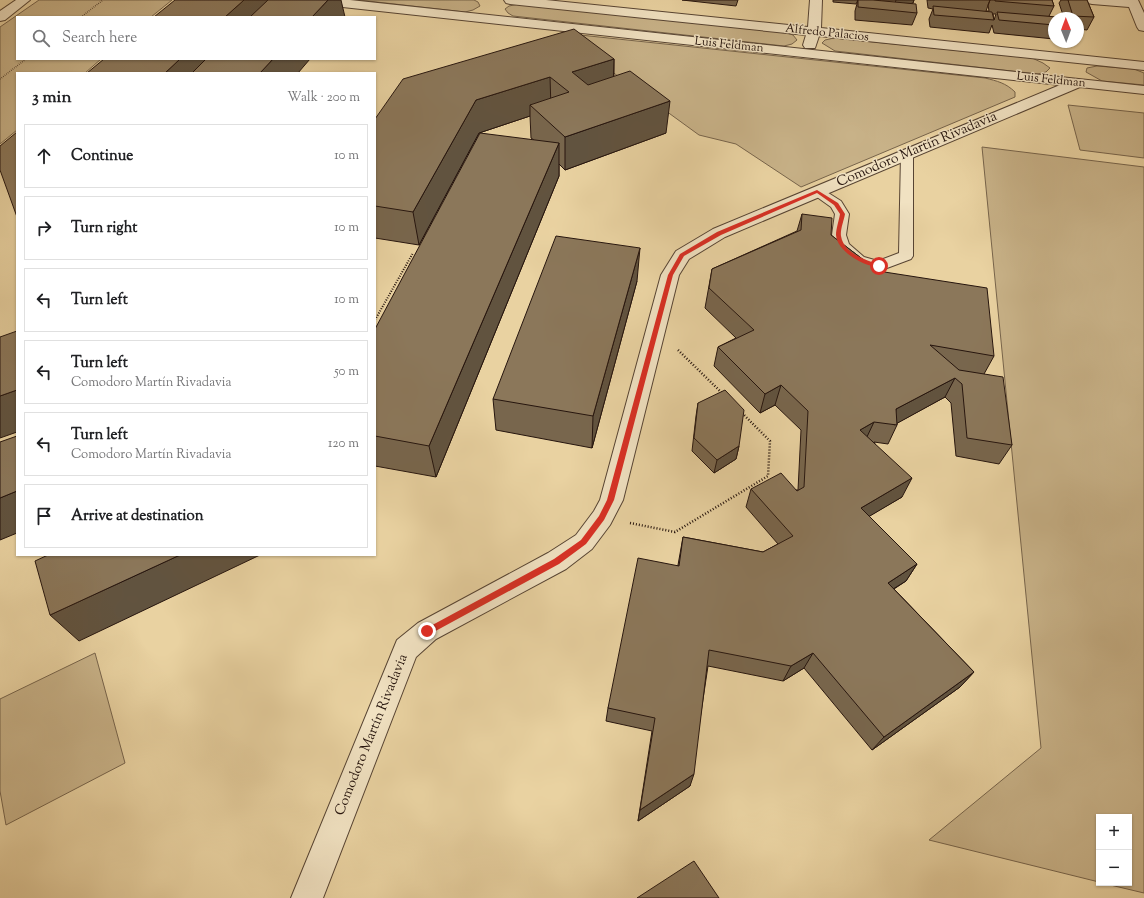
<!DOCTYPE html>
<meta charset="utf-8">
<style>
:root{--surface:#fff;--page:#f2f2f2;--text:#202124;--muted:#757577;--line:#e0e0e0}
body{margin:0;font-family:"Sorts Mill Goudy",serif;background:var(--page);color:var(--text)}
.controls{position:absolute;right:12px;bottom:12px;display:grid;overflow:hidden;border-radius:0px;box-shadow:0 1px 3px #0004}
.controls button{width:36px;height:36px;display:grid;place-items:center;padding:0;border:0;border-bottom:1px solid var(--line);background:var(--surface);color:var(--text);font:20px sans-serif}
.compass{position:absolute;left:1048px;top:12px;width:36px;height:36px;border-radius:50%;background:var(--surface);box-shadow:0 1px 3px #0004;rotate:359deg}
.stop{position:absolute;width:12px;height:12px;margin:-9px;border:3px solid #d93025;border-radius:50%;background:#fff}
.stop.end{background:#d93025;border-color:#fff;box-shadow:0 1px 4px #0008}
.list{margin:0;padding:0;list-style:none}
h2{display:flex;justify-content:space-between;align-items:center;height:52px;margin:0;padding:0 16px;font-size:17px}
h2 small{font-size:13px;font-weight:400;color:var(--muted)}
.list li{display:grid;grid-template-columns:26px 1fr auto;gap:12px;align-items:center;box-sizing:border-box;height:64px;margin:0 8px 8px;padding:0 8px;border:1px solid var(--line);border-radius:0px}
.list b{display:block;font-size:15px;white-space:nowrap}
.list p{margin:0;font-size:13px;white-space:nowrap;color:var(--muted)}
.list em{font-size:13px;font-style:normal;color:var(--muted)}
.icon{flex:none;width:22px;height:22px;fill:none;stroke:currentColor;stroke-width:2;stroke-linecap:round;stroke-linejoin:round}
.map{position:relative;flex:none;width:1144px;height:898px;overflow:hidden}
.search{position:absolute;background:var(--surface);box-shadow:0 1px 3px #0004;left:16px;top:16px;width:360px;height:44px;display:flex;align-items:center;gap:10px;box-sizing:border-box;padding:0 14px;border-radius:0px;color:var(--muted);font-size:15px}
.panel{position:absolute;background:var(--surface);box-shadow:0 1px 3px #0004;left:16px;top:72px;width:360px;height:484px;border-radius:0px}
.map>svg:first-child{display:block}
.green{fill:#c8b288;stroke:#77644b}
.lines{fill:none;stroke-linecap:round;stroke-linejoin:round}
.service-casing{stroke:#574433;stroke-width:2}
.minor-casing{stroke:#574433;stroke-width:2}
.path-far2{stroke:#26150e;stroke-width:1.5;stroke-dasharray:0.5 1.5;stroke-linecap:butt}
.path-far1{stroke:#26150e;stroke-width:2;stroke-dasharray:1 1.5;stroke-linecap:butt}
.path{stroke:#26150e;stroke-width:2.5;stroke-dasharray:1 2;stroke-linecap:butt}
.service{fill:#f1e2c2;fill-rule:evenodd}
.minor{fill:#f1e2c2;fill-rule:evenodd}
.wall{fill:#78664d;stroke:#26150e;fill-rule:evenodd}
.shaded-wall{fill:#61533f;stroke:#26150e}
.building{fill:#8b775a;stroke:#26150e}
.route{fill:#d93025}
.labels{text-anchor:middle;dominant-baseline:central;stroke-width:3;stroke-linejoin:round;paint-order:stroke}
.far-street-label{font-size:12px;fill:#26150e;stroke:#f1e2c2}
.street-label{font-size:14px;fill:#26150e;stroke:#f1e2c2}
</style>
<div class="map">
<svg width="1144" height="898" viewBox="0 0 1144 898">
<rect width="100%" height="100%" fill="#e9d2a1"/>
<filter id="stains"><feTurbulence type="fractalNoise" baseFrequency=".005" numOctaves="4"/><feColorMatrix values="0 0 0 0 .2 0 0 0 0 .09 0 0 0 0 .02 0 0 0 .5 -.17"/></filter>
<radialGradient id="worn" r=".72"><stop offset=".6" stop-color="#630" stop-opacity="0"/><stop offset="1" stop-color="#630" stop-opacity=".3"/></radialGradient>
<g class="green">
<path d="M39,0H172L151,17H17V59H101L85,73H17V130L0,144V27Z"/>
<path d="M359,0H474L478,2L480,6L473,10L465,12Z"/>
<path d="M519,4L784,32L793,35L797,40L792,44L784,46L513,16L508,13L505,9L509,6Z"/>
<path d="M580,35L985,78C997,81 1006,83 1015,92V97L801,187L736,144L699,135L567,39Z"/>
<path d="M834,38L1032,58L1043,63L1050,68L1046,72L1038,74L835,51L822,43L825,40Z"/>
<path d="M1097,66L1134,69L1144,73V85L1102,81L1086,72L1087,68Z"/>
<path d="M1068,105L1144,113V158L1080,150Z"/>
<path d="M982,147L1144,167V893L1102,883H1129V817H1099V882L929,840L1041,748Z"/>
<path d="M95,653L125,763L6,825L0,791V699Z"/>
</g>
<g class="lines">
<g class="service-casing">
<path id="service" d="M907,150L912,151L913,154V256L911,259L879,271L854,263L835,246L832,235L835,214L831,207L810,192L812,189H822L841,201L849,214L846,235L849,244L864,257L878,261L899,253L901,154L902,151Z"/>
</g>
<g class="minor-casing">
<g id="minor">
<path d="M16,0H30L5,20L0,21V11Z"/>
<path d="M309,0H350L1144,86V94L1080,87L725,237L689,259L679,275L623,500L610,525L592,549L566,569L436,639L416,657L323,898H291L397,640L418,623L548,553L576,535L594,511L600,500L661,275L676,251L713,229L1060,85L315,4L311,3Z"/>
<path d="M504,0H546L808,27L810,0H822L821,28L1144,62V70L819,36L815,48H805L803,45L806,35L510,4L506,3Z"/>
<path d="M1086,0H1138L1144,13V31L1139,30L1137,27L1129,7L1092,4L1088,3Z"/>
</g>
</g>
<g class="path-far2">
<path d="M81,17L103,0"/>
<path d="M0,79L26,59"/>
</g>
<path class="path-far1" d="M375,320L413,253"/>
<g class="path">
<path d="M678,350L723,394"/>
<path d="M630,523L675,532L768,476L770,441L742,413"/>
</g>
<use href="#service" class="service"/>
<use href="#minor" class="minor"/>
</g>
<g class="wall">
<path d="M682,0H738L736,6Z"/>
<path d="M833,0H858L856,4L833,2Z"/>
<path d="M858,0L881,1L879,0H914L913,3H910L917,13L912,25L855,20V11Z"/>
<path d="M927,0H990L986,11H989L988,5L990,0H1052L1054,6L1049,16L1054,18V39L994,33L992,25L989,33L930,27L929,19L933,9L928,8ZM993,14H996L994,20Z"/>
<path d="M1061,0H1087L1094,17L1087,30L1078,29V18H1064L1059,3Z"/>
<path d="M614,59V77L666,133L565,170L559,164V176L436,477L375,466V329L534,140L531,138L530,116L479,133L419,245L375,238V119Z"/>
<path d="M802,214L831,235L878,271L994,356L984,374L1012,445L999,464L956,456L951,403L945,397L897,423V425L888,444L874,442L902,497L869,516L917,564L906,581L894,589L974,672L960,687L872,750L804,668L783,681L708,666L690,786L638,821L652,731L606,721L608,708L678,565L683,537L763,552L778,544L746,507L751,489L798,490L801,430L775,405L760,413L714,366L718,347L736,338L705,308L712,269L797,231Z"/>
<path d="M637,281L592,448L496,430L493,399Z"/>
<path d="M698,403L739,446L736,459L714,473L692,451L696,416Z"/>
</g>
<g class="shaded-wall">
<path d="M244,0H270L267,17H225Z"/>
<path d="M328,0H341L345,17H312Z"/>
<path d="M896,0H914L913,3L893,8Z"/>
<path d="M180,59H224L210,73H165Z"/>
<path d="M273,59H310L298,73H260Z"/>
<path d="M614,59L613,90L572,104V72Z"/>
<path d="M550,77L551,109L530,105V116L479,133L419,245L413,212L476,100Z"/>
<path d="M670,101L666,133L565,170V137Z"/>
<path d="M559,143V176L436,477L429,446Z"/>
<path d="M640,248L637,281L592,448L593,416Z"/>
<path d="M955,378L945,397L894,425L896,409Z"/>
<path d="M781,385L775,405L760,413L765,394Z"/>
<path d="M17,390V432L0,438V396Z"/>
<path d="M874,422L865,441L860,430Z"/>
<path d="M739,446L736,459L714,473L717,460Z"/>
<path d="M912,478L902,497L853,526L861,508Z"/>
<path d="M17,491V533L0,540V498Z"/>
<path d="M180,555H260L79,641L50,615Z"/>
<path d="M917,564L906,581L877,599L888,583Z"/>
<path d="M813,653L804,668L783,681L791,666Z"/>
<path d="M974,672L960,687L872,750L884,737Z"/>
<path d="M694,774L690,786L638,821L640,810Z"/>
</g>
<g class="building">
<path d="M175,0H244L225,17H154Z"/>
<path d="M268,0H328L312,17H250Z"/>
<path d="M858,0H873L916,4L917,13L858,7Z"/>
<path d="M995,0H1052L1054,6L995,1Z"/>
<path d="M1068,0H1087L1094,17L1073,16Z"/>
<path d="M933,6L992,12L994,20L934,15Z"/>
<path d="M997,12L1057,17L1058,18H1054V25L999,20Z"/>
<path d="M574,29L614,59L572,72L588,85L630,71L670,101L565,137L530,105L569,92L550,77L476,100L413,212L375,206V119L403,79Z"/>
<path d="M104,59H180L165,73H87Z"/>
<path d="M206,59H273L260,73H192Z"/>
<path d="M17,132V217L0,170V146Z"/>
<path d="M480,133L559,143L429,446L375,436V329Z"/>
<path d="M802,214L832,218L831,235L878,271L987,288L994,356L930,345L959,370L1003,377L1012,445L967,438L962,384L955,378L896,409L897,425L874,422L860,430L912,478L861,508L917,564L888,583L974,672L884,737L813,653L791,666L709,650L694,774L640,810L655,718L608,708L638,558L679,566L683,537L763,552L793,536L751,489L781,473L797,491L804,487L808,411L781,385L765,394L718,347L754,330L709,288L712,269L801,230Z"/>
<path d="M556,236L640,248L593,416L493,399Z"/>
<path d="M17,331V390L0,396V337Z"/>
<path d="M725,390L744,410L739,446L717,460L694,438L698,403Z"/>
<path d="M17,436V491L0,498V442Z"/>
<path d="M48,555H180L50,615L35,561Z"/>
<path d="M694,861L719,898H637Z"/>
</g>
<path class="route" d="M817,190L838,203L845,214C844,220 840,230 841,236C844,254 866,260 881,265V267C866,268 837,252 836,235C836,229 839,220 840,214L834,205L817,193L721,235L684,256L673,275L614,500L604,520L586,544L559,564L430,634H425V629L554,559L581,540L599,516L607,500L668,275L680,254L717,232Z"/>
<g class="labels">
<g class="far-street-label">
<text transform="translate(827 33) rotate(6)">Alfredo Palacios</text>
<text transform="translate(729 45) rotate(6)">Luis Feldman</text>
<text transform="translate(1051 80) rotate(6)">Luis Feldman</text>
</g>
<g class="street-label">
<text transform="translate(917 150) rotate(-23)">Comodoro Martín Rivadavia</text>
<text transform="translate(372 735) rotate(-68)">Comodoro Martín Rivadavia</text>
</g>
</g>
<rect width="100%" height="100%" filter="url(#stains)"/>
<rect width="100%" height="100%" fill="url(#worn)"/>
</svg>
<div class="controls">
<button>+</button>
<button>−</button>
</div>
<svg class="compass" viewBox="-18 -18 36 36"><path d="M0-13l5 13h-10z" fill="#e53935"/><path d="M0 13l5-13h-10z" fill="#757577"/></svg>
<div class="stop" style="left:879px;top:266px"></div>
<div class="stop end" style="left:427px;top:631px"></div>
<div class="search"><svg class="icon" aria-label="search" viewBox="0 0 24 24"><circle cx="10" cy="10" r="6"/><path d="M15 15l6 6"/></svg>Search here</div>
<section class="panel">
<h2>3 min<small>Walk · 200 m</small></h2>
<ul class="list">
<li><svg class="icon" aria-label="ahead" viewBox="0 0 24 24"><path d="M12 20V5M6 11l6-6 6 6"/></svg><div><b>Continue</b></div><em>10 m</em></li>
<li><svg class="icon" aria-label="right" viewBox="0 0 24 24"><path d="M7 20v-9h11M14 6l5 5-5 5"/></svg><div><b>Turn right</b></div><em>10 m</em></li>
<li><svg class="icon" aria-label="left" viewBox="0 0 24 24"><path d="M17 20v-9H6M10 6l-5 5 5 5"/></svg><div><b>Turn left</b></div><em>10 m</em></li>
<li><svg class="icon" aria-label="left" viewBox="0 0 24 24"><path d="M17 20v-9H6M10 6l-5 5 5 5"/></svg><div><b>Turn left</b><p>Comodoro Martín Rivadavia</p></div><em>50 m</em></li>
<li><svg class="icon" aria-label="left" viewBox="0 0 24 24"><path d="M17 20v-9H6M10 6l-5 5 5 5"/></svg><div><b>Turn left</b><p>Comodoro Martín Rivadavia</p></div><em>120 m</em></li>
<li><svg class="icon" aria-label="arrive" viewBox="0 0 24 24"><path d="M6 21V4h12l-3 4 3 4H6"/></svg><div><b>Arrive at destination</b></div></li>
</ul>
</section>
</div>
